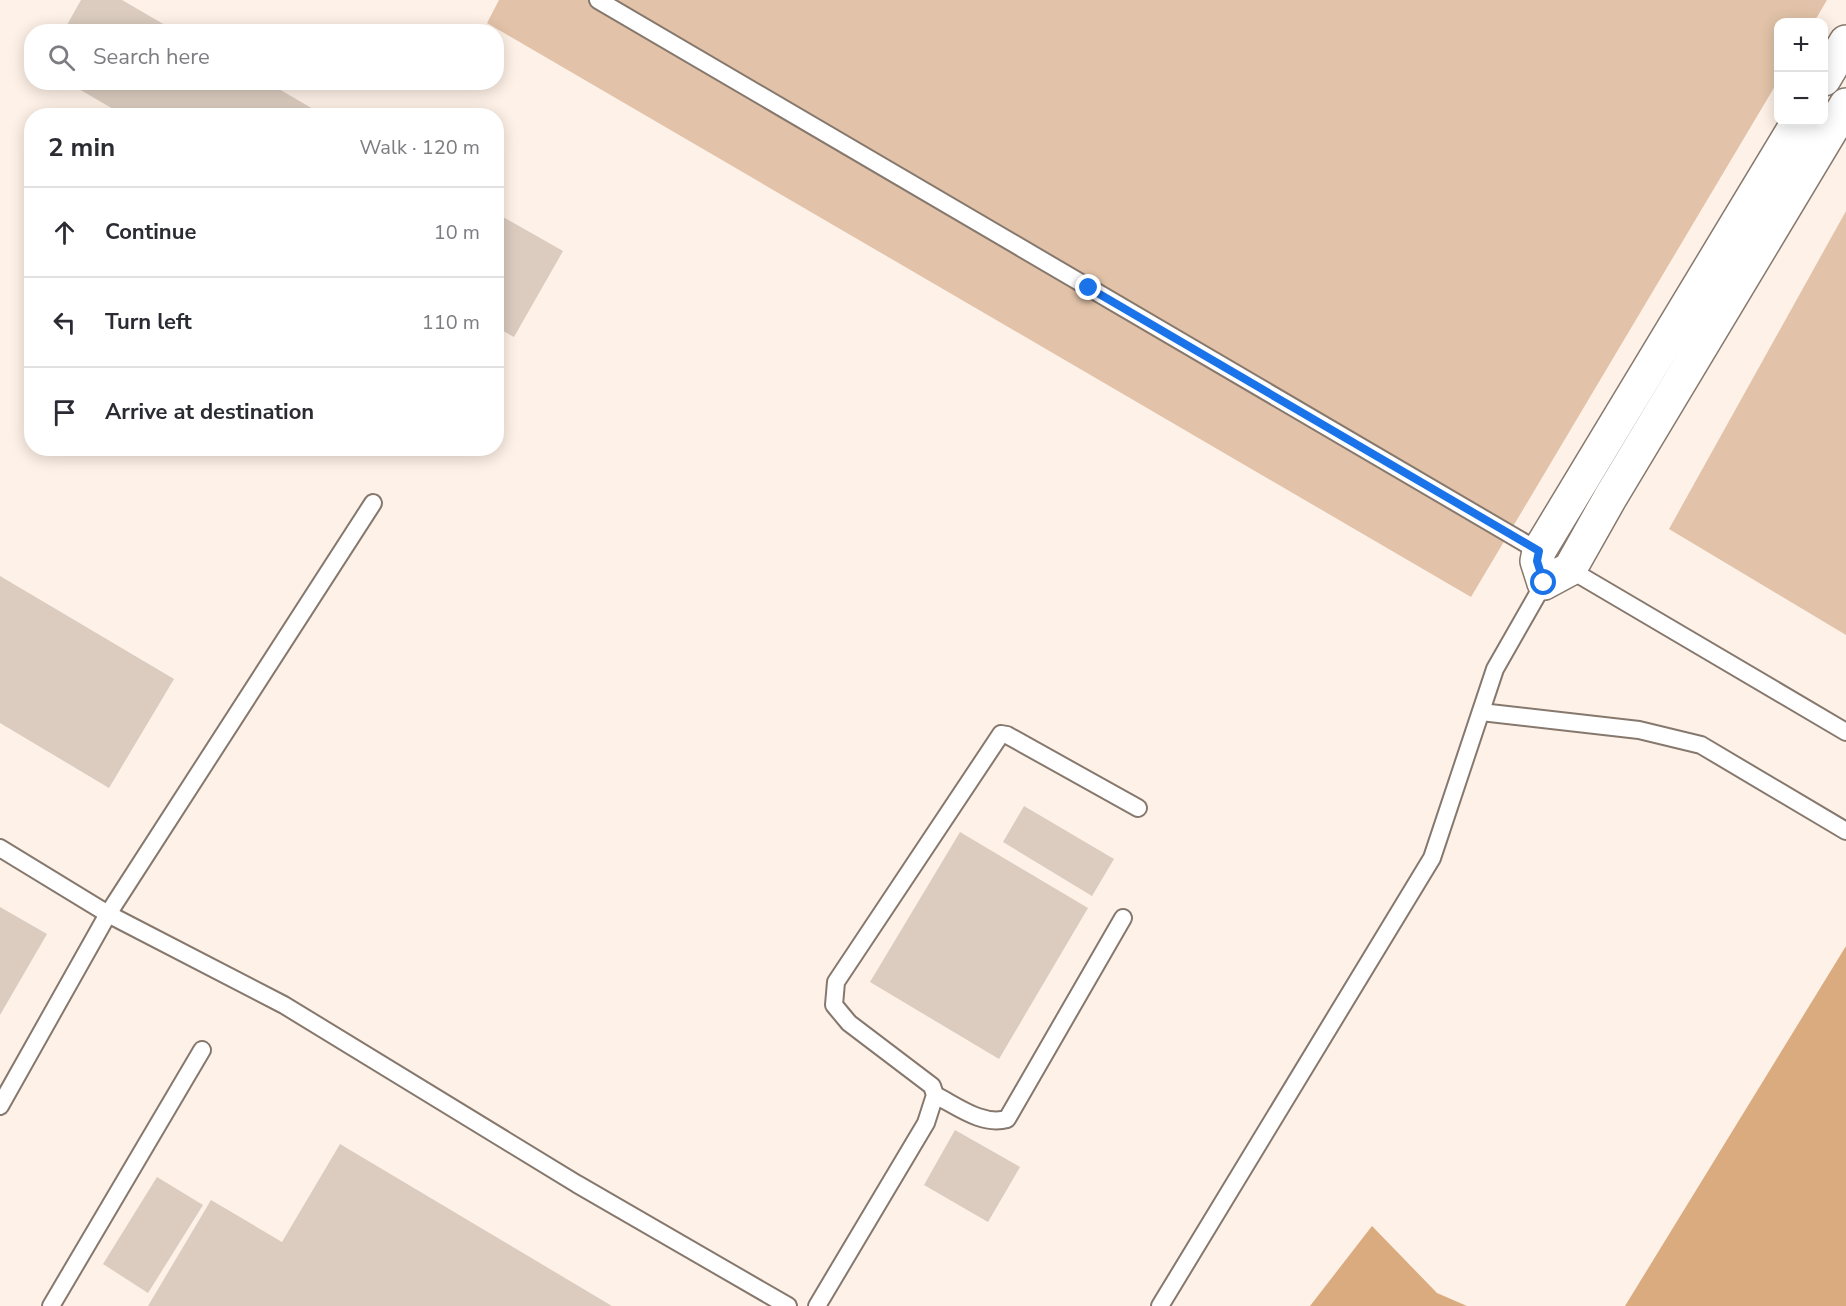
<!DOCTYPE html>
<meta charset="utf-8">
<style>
:root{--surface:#fff;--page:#f7f7f7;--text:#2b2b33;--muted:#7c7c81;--line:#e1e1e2}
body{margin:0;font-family:"Nunito Sans",sans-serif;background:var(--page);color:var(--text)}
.controls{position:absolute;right:18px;top:18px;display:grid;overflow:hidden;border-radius:12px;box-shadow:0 3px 15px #0003}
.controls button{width:54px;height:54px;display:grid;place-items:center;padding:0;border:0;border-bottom:2px solid var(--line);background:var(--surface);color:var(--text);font:30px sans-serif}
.stop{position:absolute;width:18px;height:18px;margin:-14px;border:4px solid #1a73e8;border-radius:50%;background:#fff}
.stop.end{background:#1a73e8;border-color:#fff;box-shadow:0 2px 6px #0008}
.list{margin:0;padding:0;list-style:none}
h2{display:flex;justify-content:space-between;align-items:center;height:78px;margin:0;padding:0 24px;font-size:26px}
h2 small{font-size:20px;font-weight:400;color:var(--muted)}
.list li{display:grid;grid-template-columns:39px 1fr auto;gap:18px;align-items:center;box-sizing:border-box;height:90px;padding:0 24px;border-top:2px solid var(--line)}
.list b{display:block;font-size:22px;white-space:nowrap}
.list em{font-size:20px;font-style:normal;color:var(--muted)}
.icon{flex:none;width:33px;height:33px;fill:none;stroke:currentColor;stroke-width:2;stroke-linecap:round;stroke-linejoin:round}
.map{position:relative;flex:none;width:1846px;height:1306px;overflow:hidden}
.search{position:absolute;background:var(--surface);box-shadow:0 3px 15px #0003;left:24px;top:24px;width:480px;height:66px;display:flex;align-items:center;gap:15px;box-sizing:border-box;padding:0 21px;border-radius:24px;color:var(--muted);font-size:22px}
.panel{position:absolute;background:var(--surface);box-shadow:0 3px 15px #0003;left:24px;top:108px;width:480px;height:348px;border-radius:24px}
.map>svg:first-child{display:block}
.green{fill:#e2c3a9}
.forest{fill:#dbab80}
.building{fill:#dbccbf}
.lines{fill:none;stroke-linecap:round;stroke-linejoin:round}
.service-casing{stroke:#86786d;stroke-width:20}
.minor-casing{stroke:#86786d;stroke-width:36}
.service{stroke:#fff;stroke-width:16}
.minor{stroke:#fff;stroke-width:33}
.route{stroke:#1a73e8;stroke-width:8}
</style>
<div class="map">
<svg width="1846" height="1306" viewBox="0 0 1846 1306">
<rect width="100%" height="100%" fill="#fef1e7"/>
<g class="green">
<path d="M499,0H1827L1814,22H1778V81L1471,597L487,23Z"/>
<path d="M1846,211V635L1669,529Z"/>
</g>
<g class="forest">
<path d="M1846,946V1306H1625Z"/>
<path d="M1372,1226L1437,1293L1467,1306H1310Z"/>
</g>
<g class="building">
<path d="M81,0H122L177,32H63Z"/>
<path d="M67,82H267L325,116H125Z"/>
<path d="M496,213L563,251L514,337L496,327Z"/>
<path d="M0,576L174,679L109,788L0,723Z"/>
<path d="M1024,806L1114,859L1092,896L1003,842Z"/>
<path d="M960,832L1088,908L999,1059L870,982Z"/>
<path d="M0,907L47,934L0,1015Z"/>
<path d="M955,1130L1020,1167L988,1222L924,1185Z"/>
<path d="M340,1144L612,1306H148L211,1200L282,1242Z"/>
<path d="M157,1177L203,1205L148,1293L103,1264Z"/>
</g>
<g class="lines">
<g class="service-casing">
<g id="service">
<path d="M598,0L1542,553"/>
<path d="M1564,566L1846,732"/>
<path d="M1481,712L1639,730L1701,745L1846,831"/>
<path d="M0,848L108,914L284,1005L577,1184L788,1306"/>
<path d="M935,1095C957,1106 982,1126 1007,1119L1123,918"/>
<path d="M0,1106L108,914L373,503"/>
<path d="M51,1306L202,1050"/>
<path d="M817,1306L926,1123L935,1095L932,1086L849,1023L834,1005L836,982L1001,734L1007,735L1138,808"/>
<path d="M1160,1306L1432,858L1495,669L1544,583"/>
</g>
</g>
<g class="minor-casing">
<g id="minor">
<path d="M1824,79L1846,42"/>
<path d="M1798,122L1539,551L1537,561L1544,583L1570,569L1610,498L1846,105"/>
</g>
</g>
<use href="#service" class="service"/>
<use href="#minor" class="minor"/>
</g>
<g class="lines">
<path class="route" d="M1089,288L1539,551L1537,561L1544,583"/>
</g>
</svg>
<div class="controls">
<button>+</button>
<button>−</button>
</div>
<div class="stop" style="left:1544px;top:583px"></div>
<div class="stop end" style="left:1089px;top:288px"></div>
<div class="search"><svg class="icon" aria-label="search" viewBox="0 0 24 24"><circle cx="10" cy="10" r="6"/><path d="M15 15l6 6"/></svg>Search here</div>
<section class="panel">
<h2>2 min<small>Walk · 120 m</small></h2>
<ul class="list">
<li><svg class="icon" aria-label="ahead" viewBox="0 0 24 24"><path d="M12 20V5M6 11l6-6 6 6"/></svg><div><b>Continue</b></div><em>10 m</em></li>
<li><svg class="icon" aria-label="left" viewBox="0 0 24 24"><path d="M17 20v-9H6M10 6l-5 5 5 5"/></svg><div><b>Turn left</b></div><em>110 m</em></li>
<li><svg class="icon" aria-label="arrive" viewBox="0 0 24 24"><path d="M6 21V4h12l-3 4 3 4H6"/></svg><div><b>Arrive at destination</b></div></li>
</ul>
</section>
</div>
